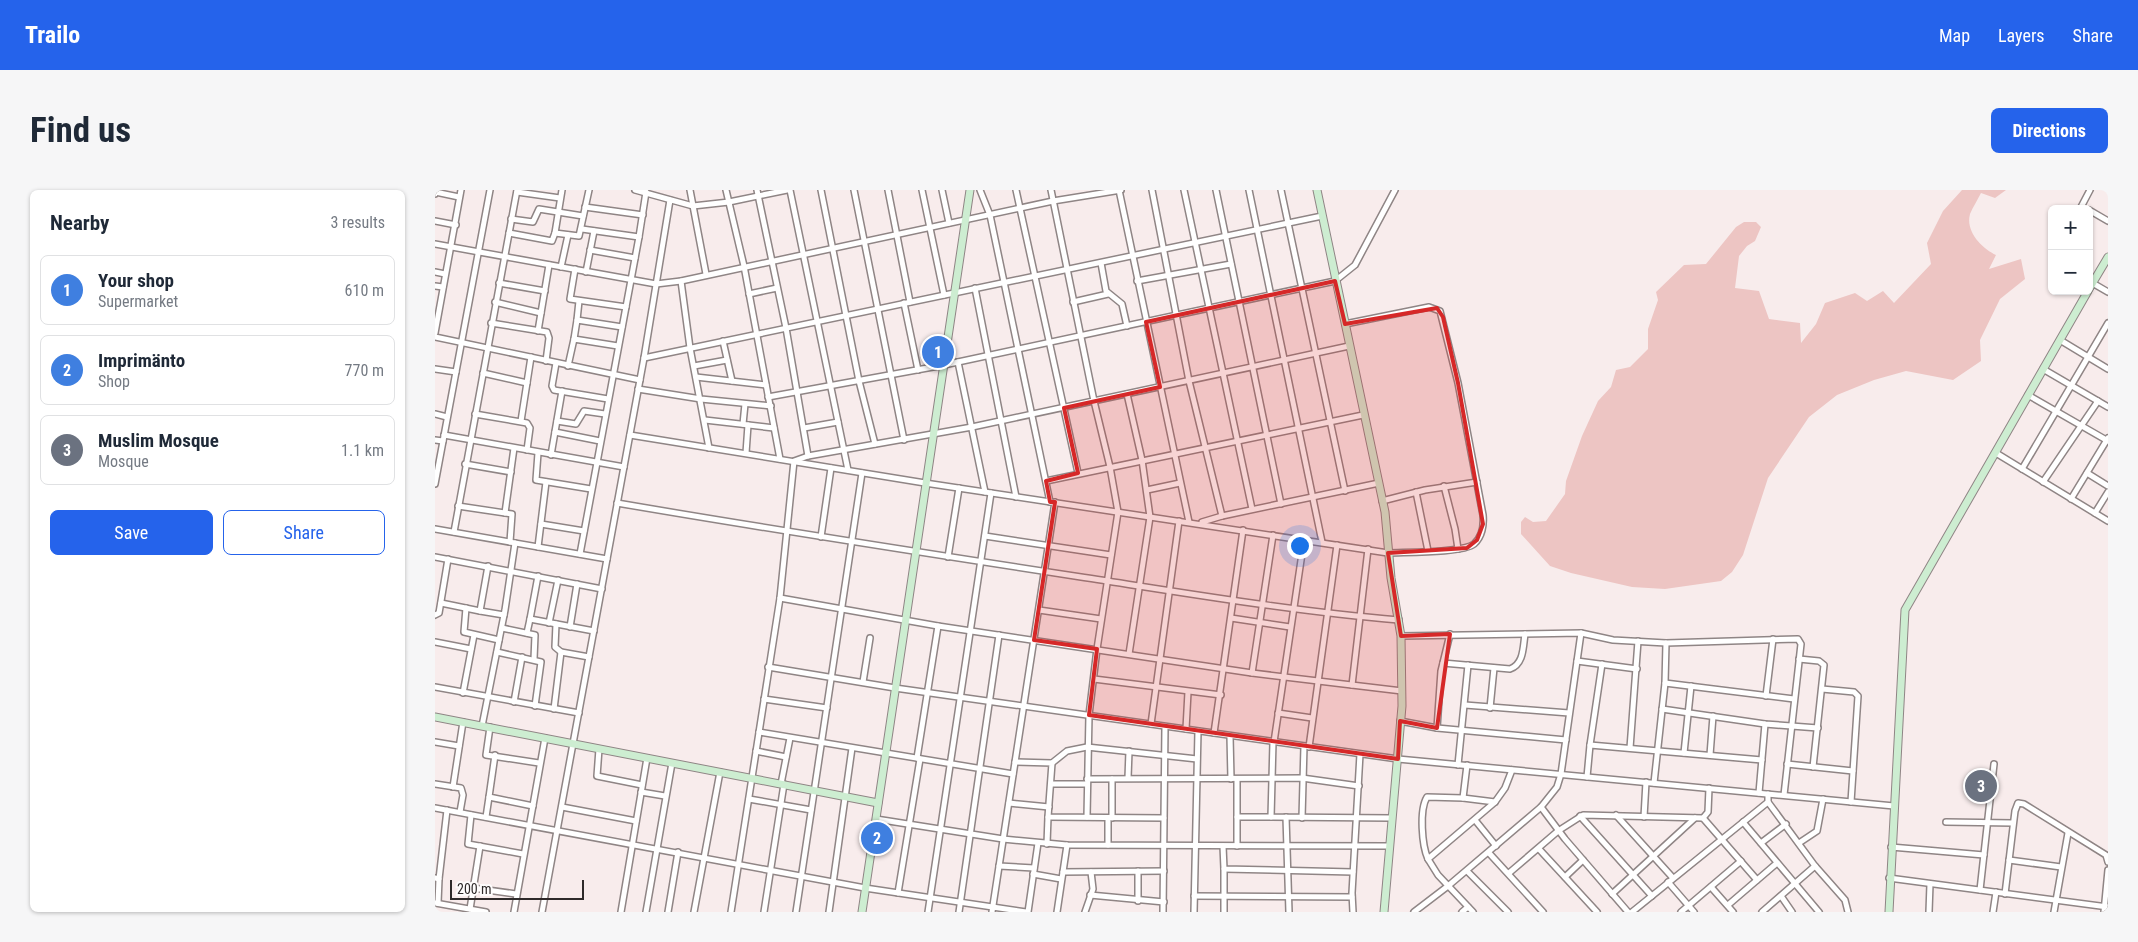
<!DOCTYPE html>
<meta charset="utf-8">
<style>
:root{--surface:#fff;--page:#f6f6f7;--text:#1f2937;--muted:#747a83;--line:#e0e1e3;--accent:#2563eb}
body{margin:0;font-family:"Roboto Condensed",sans-serif;background:var(--page);color:var(--text)}
.controls{position:absolute;right:15px;top:15px;display:grid;overflow:hidden;border-radius:8px;box-shadow:0 1px 4px #0004}
.controls button{width:45px;height:45px;display:grid;place-items:center;padding:0;border:0;border-bottom:1px solid var(--line);background:var(--surface);color:var(--text);font:25px sans-serif}
.scale{position:absolute;left:15px;bottom:12px;width:134px;box-sizing:border-box;padding-left:5px;border:2px solid #2e2a2a;border-top:0;font-size:14px;line-height:18px;white-space:nowrap;color:#2e2a2a;-webkit-text-stroke:4px #fefcfc;paint-order:stroke}
.you{position:absolute;left:864px;top:355px;width:18px;height:18px;margin:-12px;border:4px solid #fff;border-radius:50%;background:#1a73e8;box-shadow:0 0 0 8px #1a73e833}
.badge{display:grid;place-items:center;width:32px;height:32px;border-radius:50%;background:var(--accent);color:#fff;font-size:16px;font-weight:700}
.pin{position:absolute;translate:-50% -50%;border:2px solid #fff;box-shadow:0 1px 5px #0006}
.list{margin:0;padding:0;list-style:none}
h2{display:flex;justify-content:space-between;align-items:center;height:65px;margin:0;padding:0 20px;font-size:21px}
h2 small{font-size:16px;font-weight:400;color:var(--muted)}
.list li{display:grid;grid-template-columns:32px 1fr auto;gap:15px;align-items:center;box-sizing:border-box;height:70px;margin:0 10px 10px;padding:0 10px;border:1px solid var(--line);border-radius:8px}
.list b{display:block;font-size:19px;white-space:nowrap}
.list p{margin:0;font-size:16px;white-space:nowrap;color:var(--muted)}
.list em{font-size:16px;font-style:normal;color:var(--muted)}
.actions{display:flex;gap:10px;padding:15px 20px}
.actions a{flex:1;padding:11px 0;border:1px solid var(--accent);border-radius:8px;text-align:center;font-size:18px;color:var(--accent)}
.actions .main{background:var(--accent);color:#fff}
.map{position:relative;flex:none;width:1673px;height:722px;overflow:hidden;border-radius:8px}
header{display:flex;align-items:center;gap:30px;box-sizing:border-box;height:70px;padding:0 25px;background:var(--accent);color:#fff}
header strong{font-size:24px}
nav{display:flex;gap:28px;margin-inline-start:auto;font-size:18px}
.intro{display:flex;align-items:center;justify-content:space-between;box-sizing:border-box;height:120px;padding:0 30px}
h1{margin:0;font-size:35px}
.button{padding:12px 22px;border-radius:8px;background:var(--accent);color:#fff;font-size:18px;font-weight:700}
main{display:flex;gap:30px;padding:0 30px}
aside{flex:1;background:var(--surface);border-radius:8px;box-shadow:0 1px 4px #0004}
.map>svg:first-child{display:block}
.green{fill:#edc5c3}
.lines{fill:none;stroke-linecap:round;stroke-linejoin:round}
.street-casing{stroke:#8f8585;stroke-width:8}
.secondary-casing{stroke:#8f8585;stroke-width:9}
.street{stroke:#fff;stroke-width:5}
.secondary{stroke:#cdedd1;stroke-width:7}
.marked{fill:#d62828;fill-opacity:0.2;stroke:#d62828;stroke-width:4;stroke-linejoin:round}
</style>
<header>
<strong>Trailo</strong>
<nav><a>Map</a><a>Layers</a><a>Share</a></nav>
</header>
<div class="intro"><h1>Find us</h1><a class="button">Directions</a></div>
<main>
<aside>
<h2>Nearby<small>3 results</small></h2>
<ul class="list">
<li><span class="badge" style="background:#3f7fe0">1</span><div><b>Your shop</b><p>Supermarket</p></div><em>610 m</em></li>
<li><span class="badge" style="background:#3f7fe0">2</span><div><b>Imprimänto</b><p>Shop</p></div><em>770 m</em></li>
<li><span class="badge" style="background:#6b7280">3</span><div><b>Muslim Mosque</b><p>Mosque</p></div><em>1.1 km</em></li>
</ul>
<div class="actions"><a class="main">Save</a><a>Share</a></div>
</aside>
<div class="map">
<svg width="1673" height="722" viewBox="0 0 1673 722">
<rect width="100%" height="100%" fill="#f8ecec"/>
<path class="green" d="M1527,0H1571L1560,8L1546,3C1543,9 1538,17 1535,24C1530,42 1548,59 1561,65L1554,79L1586,69L1590,89L1565,109L1545,150L1546,171L1518,190L1471,181L1439,190L1402,205L1374,227L1333,288L1308,365L1297,382L1286,391L1230,399L1197,397L1136,383L1115,376L1086,344V332L1090,327L1098,332L1111,331L1130,304L1131,291L1147,246L1163,211L1176,197L1181,180L1195,177L1213,159V139L1223,110L1221,102L1249,75L1271,74L1301,37L1309,32H1321L1326,37L1320,51L1312,56L1304,66L1300,98L1324,101L1334,129L1365,133L1366,153L1381,134L1390,113L1420,103L1432,111L1448,101L1459,113L1496,74L1492,53L1508,21Z"/>
<g class="lines">
<g class="street-casing">
<g id="street">
<path d="M200,0L258,16L294,12L352,0"/>
<path d="M255,0L271,84"/>
<path d="M291,0L309,76L345,269"/>
<path d="M322,0L351,138L373,266"/>
<path d="M355,0L413,280"/>
<path d="M386,0L424,191L440,254"/>
<path d="M419,0L469,250"/>
<path d="M453,0L475,112"/>
<path d="M487,0L509,105"/>
<path d="M507,0L514,33"/>
<path d="M545,0L555,25L615,312"/>
<path d="M581,0L643,283"/>
<path d="M616,0L659,211L675,277L683,322L662,459L654,525L652,627"/>
<path d="M684,0L754,332"/>
<path d="M717,0L754,191L787,326"/>
<path d="M749,0L817,319"/>
<path d="M781,0L846,314"/>
<path d="M814,0L887,352"/>
<path d="M846,0L910,301"/>
<path d="M82,2L125,8"/>
<path d="M0,4V2L24,7"/>
<path d="M150,17L208,25"/>
<path d="M1645,19L1655,0"/>
<path d="M1654,20L1673,31"/>
<path d="M76,29L98,32L104,19L148,26"/>
<path d="M0,31L21,35"/>
<path d="M147,39L204,47L211,2"/>
<path d="M74,43L117,51L120,43L144,46L154,0"/>
<path d="M120,43L127,0"/>
<path d="M0,54L221,94L246,91L618,11L686,0"/>
<path d="M155,60L200,68"/>
<path d="M1617,67V69"/>
<path d="M666,73L671,101L687,114L692,136"/>
<path d="M126,77L133,45"/>
<path d="M140,79L135,109L191,117"/>
<path d="M0,82L10,84"/>
<path d="M151,82L159,41"/>
<path d="M246,91L255,158L274,258"/>
<path d="M702,91L796,74"/>
<path d="M1654,91L1673,102"/>
<path d="M64,93L110,101"/>
<path d="M0,96L8,97"/>
<path d="M540,98L581,307"/>
<path d="M314,104L342,98"/>
<path d="M60,112L106,123"/>
<path d="M638,112L673,104"/>
<path d="M469,113L483,180"/>
<path d="M142,130L144,111"/>
<path d="M56,133L112,142L114,148L111,171"/>
<path d="M103,141L114,75"/>
<path d="M0,143L26,0"/>
<path d="M0,147L205,190"/>
<path d="M139,149L142,130L187,137"/>
<path d="M1625,150L1673,179"/>
<path d="M288,151L297,191"/>
<path d="M209,168L887,26"/>
<path d="M523,172L550,302"/>
<path d="M121,173L117,196L119,200L173,209"/>
<path d="M133,176L139,149L183,156"/>
<path d="M259,176L292,170"/>
<path d="M0,179L21,182"/>
<path d="M1608,179L1673,217"/>
<path d="M48,183L92,193"/>
<path d="M261,187L331,195"/>
<path d="M203,199L266,209L336,216"/>
<path d="M692,204L707,270L715,327L694,464"/>
<path d="M1593,205L1673,251"/>
<path d="M333,207L509,175L900,91L920,75L960,0"/>
<path d="M0,224L12,227"/>
<path d="M40,224L92,233L95,238L92,260"/>
<path d="M270,230L339,238"/>
<path d="M86,231L96,167"/>
<path d="M122,231L141,234L149,221L170,224"/>
<path d="M308,234L310,214"/>
<path d="M369,238L403,232"/>
<path d="M120,242L165,251"/>
<path d="M9,245L189,277"/>
<path d="M195,245L490,293L953,363C970,362 1028,363 1039,354C1047,347 1049,335 1048,325L1023,193L1005,121L994,117L910,134"/>
<path d="M0,250L8,251"/>
<path d="M103,263L101,290L156,299"/>
<path d="M311,263L313,235"/>
<path d="M1561,263L1673,331"/>
<path d="M116,265L127,201"/>
<path d="M30,274L76,282"/>
<path d="M1587,279L1673,133"/>
<path d="M1652,283L1673,296"/>
<path d="M611,291L928,225"/>
<path d="M1608,292L1663,211"/>
<path d="M0,294L55,0"/>
<path d="M1009,296L1020,339L1023,359"/>
<path d="M712,300L745,293"/>
<path d="M981,302L993,361"/>
<path d="M1636,309L1673,248"/>
<path d="M947,311L990,300L1042,292"/>
<path d="M182,313C345,341 509,366 672,391C769,406 866,422 964,430"/>
<path d="M23,316L77,324L75,352"/>
<path d="M70,323L79,258"/>
<path d="M1660,323L1673,302"/>
<path d="M767,332L787,326L944,293"/>
<path d="M106,334L149,341"/>
<path d="M0,339L172,369"/>
<path d="M19,342L82,0"/>
<path d="M550,346L676,365"/>
<path d="M386,347L396,278"/>
<path d="M103,357L111,292"/>
<path d="M145,364L204,47"/>
<path d="M0,367L167,399"/>
<path d="M513,367L524,298"/>
<path d="M53,376L45,421L69,425"/>
<path d="M103,386L95,429L159,441"/>
<path d="M345,408L503,436L817,483L967,501"/>
<path d="M6,413L45,421"/>
<path d="M31,418L29,442L64,450"/>
<path d="M604,420L666,429"/>
<path d="M0,425L4,423L13,369"/>
<path d="M796,428L855,437"/>
<path d="M114,433L123,390"/>
<path d="M121,434L120,457L126,462"/>
<path d="M135,437L142,394"/>
<path d="M67,438L100,445L99,469"/>
<path d="M92,443L95,429"/>
<path d="M966,446L1146,443L1178,450L1231,453L1363,449L1366,454L1349,605"/>
<path d="M0,452L36,459"/>
<path d="M62,462L106,472L100,516"/>
<path d="M1364,469L1384,471L1389,475L1378,577"/>
<path d="M1142,471L1202,479"/>
<path d="M1008,473L1075,479C1089,474 1088,457 1090,444"/>
<path d="M333,477L460,498L963,569L1459,616"/>
<path d="M817,483L838,345"/>
<path d="M659,489L786,505"/>
<path d="M428,492L435,448"/>
<path d="M1230,493L1359,509"/>
<path d="M917,495L933,359"/>
<path d="M0,497L144,523"/>
<path d="M1387,499L1419,502L1423,506L1416,612"/>
<path d="M28,503L39,445"/>
<path d="M1331,506L1338,449"/>
<path d="M329,509L392,518"/>
<path d="M79,512L87,467"/>
<path d="M1030,515L1134,523"/>
<path d="M1055,518L1059,478"/>
<path d="M119,519L126,462L154,467"/>
<path d="M1227,519L1330,534L1383,538"/>
<path d="M843,523L877,528"/>
<path d="M965,531L1002,538L1131,550"/>
<path d="M716,534L744,331"/>
<path d="M47,536L70,420L80,353"/>
<path d="M55,537L51,565L104,573"/>
<path d="M1002,538L1006,481L1015,444"/>
<path d="M751,539L753,502"/>
<path d="M324,542L578,584"/>
<path d="M779,543L808,340"/>
<path d="M795,546L796,589"/>
<path d="M0,552L24,556"/>
<path d="M838,552L836,627L956,628"/>
<path d="M839,552L869,350"/>
<path d="M1155,555L1167,474"/>
<path d="M874,557L902,355"/>
<path d="M1195,558L1203,451"/>
<path d="M164,559L162,586L207,595"/>
<path d="M321,561L351,567"/>
<path d="M1249,563L1256,496"/>
<path d="M60,565L54,607L98,616"/>
<path d="M1275,565L1278,526"/>
<path d="M482,568L503,436"/>
<path d="M580,572L617,573L613,627L729,628"/>
<path d="M617,573L632,561L652,557L762,569"/>
<path d="M1352,574L1418,581"/>
<path d="M1023,575L1033,475"/>
<path d="M1152,587L1155,555L1327,570"/>
<path d="M693,588L694,561"/>
<path d="M652,589L867,588L924,596"/>
<path d="M677,589V628"/>
<path d="M802,589V656"/>
<path d="M1219,593L1230,493L1231,453"/>
<path d="M0,594L26,598L28,605L25,622"/>
<path d="M346,594L355,548"/>
<path d="M616,594H652"/>
<path d="M18,597L28,532"/>
<path d="M206,602L230,606"/>
<path d="M1324,603L1330,534"/>
<path d="M1028,608L1032,575"/>
<path d="M314,609L376,620"/>
<path d="M1333,612L1380,676L1410,710L1413,722"/>
<path d="M574,613L614,617"/>
<path d="M127,617L201,631"/>
<path d="M1106,617L1130,649L1193,722"/>
<path d="M0,618L430,698L591,722"/>
<path d="M36,625L33,654L88,664"/>
<path d="M1181,625L1238,688"/>
<path d="M1145,626L1217,706"/>
<path d="M51,627L54,607"/>
<path d="M802,627H836"/>
<path d="M851,627L854,722"/>
<path d="M1209,627L1211,592"/>
<path d="M673,628V655"/>
<path d="M867,628L869,556"/>
<path d="M1268,628L1322,690"/>
<path d="M441,629L568,649L632,655L954,656"/>
<path d="M1040,630L1061,656"/>
<path d="M1308,632L1384,722"/>
<path d="M1511,632L1578,633"/>
<path d="M1326,653L1351,634"/>
<path d="M1364,653L1382,641L1388,609"/>
<path d="M612,654L613,627"/>
<path d="M788,656L789,679L918,682"/>
<path d="M1456,657L1549,665"/>
<path d="M1104,659L1162,722"/>
<path d="M1054,663L1108,722"/>
<path d="M993,669C987,656 984,620 992,607L1028,608L1060,612"/>
<path d="M1574,670L1626,677"/>
<path d="M564,676L599,678"/>
<path d="M789,679V722"/>
<path d="M1032,681L1073,722"/>
<path d="M628,682L729,681"/>
<path d="M1074,683L1123,641L1148,625L1268,628L1273,622L1274,598"/>
<path d="M598,684L626,689"/>
<path d="M1130,687L1148,670"/>
<path d="M0,688L4,689L12,620"/>
<path d="M1454,688L1673,717"/>
<path d="M1233,692L1259,722"/>
<path d="M1276,697L1298,722"/>
<path d="M38,698L81,704"/>
<path d="M1545,700L1559,574"/>
<path d="M463,703L485,569"/>
<path d="M1177,704L1260,628"/>
<path d="M1570,704L1580,621L1583,613L1589,614L1671,665L1673,672"/>
<path d="M655,705L729,712"/>
<path d="M759,706L917,707"/>
<path d="M1346,706L1357,722"/>
<path d="M703,711V681"/>
<path d="M0,713L51,722"/>
<path d="M3,713L4,689"/>
<path d="M1293,715L1342,673"/>
<path d="M35,719L45,656"/>
<path d="M79,722L110,548"/>
<path d="M107,722L209,168L235,10"/>
<path d="M186,722L212,568"/>
<path d="M211,722L237,573"/>
<path d="M233,722L243,662"/>
<path d="M259,722L285,582"/>
<path d="M296,722L345,408L359,271L373,266L537,237L914,156"/>
<path d="M329,722L349,594"/>
<path d="M361,722L427,283"/>
<path d="M394,722L417,558"/>
<path d="M493,722L556,303"/>
<path d="M524,722L564,445"/>
<path d="M557,722L620,312"/>
<path d="M593,722L603,653"/>
<path d="M622,722L632,655"/>
<path d="M650,722L658,699L656,682"/>
<path d="M728,722L730,537"/>
<path d="M759,722L763,541"/>
<path d="M918,722L917,703L925,564"/>
<path d="M979,722L1013,696L1106,617L1122,597L1126,584L1146,443"/>
<path d="M1027,722L1033,717"/>
<path d="M1038,722L1003,685L993,669L1060,612L1070,598L1077,580"/>
<path d="M1197,722L1333,612V604"/>
<path d="M1246,722L1306,671"/>
<path d="M1327,722L1380,676"/>
<path d="M1494,722L1495,694"/>
<path d="M1558,722L1561,702"/>
<path d="M1619,722L1633,643"/>
<path d="M1669,722L1673,680"/>
</g>
</g>
<g class="secondary-casing">
<g id="secondary">
<path d="M882,0L950,322L956,388L966,446L967,516L949,722"/>
<path d="M1654,99L1673,67"/>
<path d="M0,527L443,613"/>
<path d="M427,722L535,0"/>
<path d="M1454,722L1470,420L1653,101"/>
</g>
</g>
<use href="#street" class="street"/>
<use href="#secondary" class="secondary"/>
</g>
<path class="marked" d="M900,91L910,134L1002,118L1008,127L1023,193L1048,334L1042,350L1032,358L953,363L966,446L1015,444L1002,538L965,531L963,569L654,525L662,459L599,450L620,312H615L611,291L643,283L629,218L725,197L711,132Z"/>
</svg>
<div class="controls">
<button>+</button>
<button>−</button>
</div>
<div class="scale">200 m</div>
<div class="you"></div>
<div class="pin badge" style="left:503px;top:162px;background:#3f7fe0">1</div>
<div class="pin badge" style="left:442px;top:648px;background:#3f7fe0">2</div>
<div class="pin badge" style="left:1546px;top:596px;background:#6b7280">3</div>
</div>
</main>
